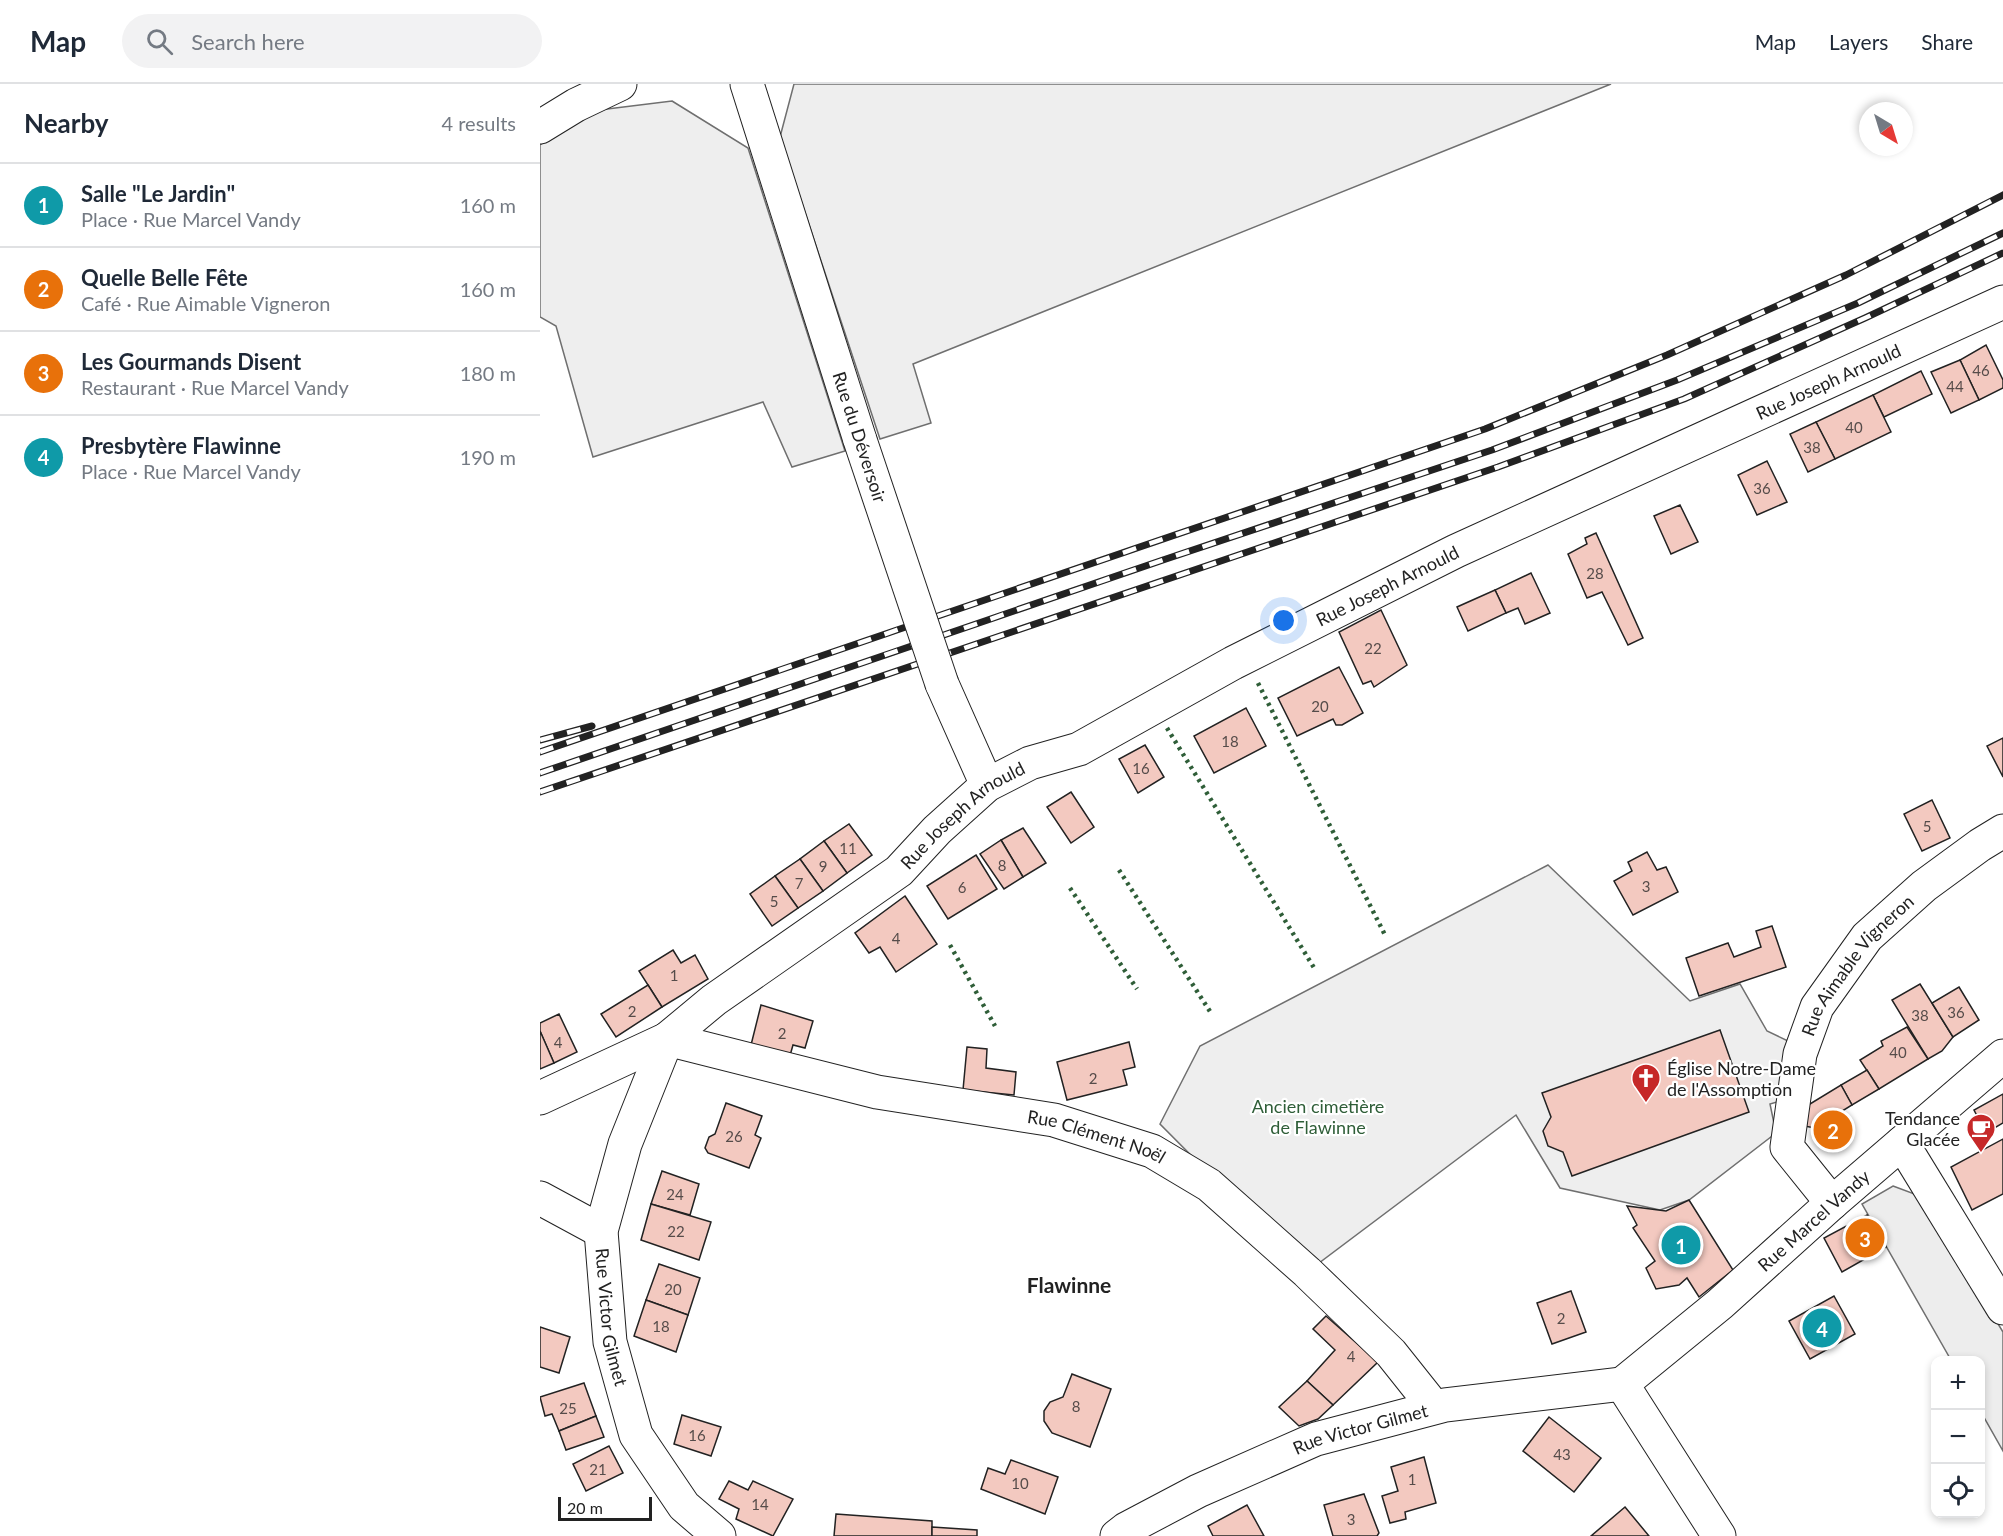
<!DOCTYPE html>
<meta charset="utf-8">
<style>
:root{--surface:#fff;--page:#f2f2f3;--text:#1f2937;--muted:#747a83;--line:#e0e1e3;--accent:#7c3aed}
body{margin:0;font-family:Lato,sans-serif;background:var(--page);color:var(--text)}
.controls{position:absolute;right:18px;bottom:18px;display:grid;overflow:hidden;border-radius:12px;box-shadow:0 3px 9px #0003}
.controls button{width:54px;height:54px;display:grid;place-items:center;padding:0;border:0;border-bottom:2px solid var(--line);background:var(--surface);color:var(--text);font:30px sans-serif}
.compass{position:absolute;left:1319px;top:18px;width:54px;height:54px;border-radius:50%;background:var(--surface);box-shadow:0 3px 9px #0003;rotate:142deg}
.scale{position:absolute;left:18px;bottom:15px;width:94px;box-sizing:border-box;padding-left:6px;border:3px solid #222;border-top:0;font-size:16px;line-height:21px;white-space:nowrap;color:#222;-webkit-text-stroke:4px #fff;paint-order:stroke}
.you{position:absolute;left:744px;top:537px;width:21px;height:21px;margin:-15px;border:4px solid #fff;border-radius:50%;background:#1a73e8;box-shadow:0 0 0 9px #1a73e833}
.badge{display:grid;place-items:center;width:39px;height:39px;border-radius:50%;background:var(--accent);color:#fff;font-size:20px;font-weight:700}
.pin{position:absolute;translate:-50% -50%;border:3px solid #fff;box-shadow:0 2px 6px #0006}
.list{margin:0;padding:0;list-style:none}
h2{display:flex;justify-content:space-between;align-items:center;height:78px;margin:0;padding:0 24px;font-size:26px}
h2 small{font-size:20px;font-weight:400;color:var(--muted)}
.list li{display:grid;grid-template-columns:39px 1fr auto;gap:18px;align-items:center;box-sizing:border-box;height:84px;padding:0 24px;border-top:2px solid var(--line)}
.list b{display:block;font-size:22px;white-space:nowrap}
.list p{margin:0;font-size:20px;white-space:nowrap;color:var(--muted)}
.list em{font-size:20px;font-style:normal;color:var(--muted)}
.icon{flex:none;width:33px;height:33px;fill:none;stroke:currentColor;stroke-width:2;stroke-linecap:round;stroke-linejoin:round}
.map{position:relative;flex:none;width:1463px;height:1452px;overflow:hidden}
header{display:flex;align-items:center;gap:36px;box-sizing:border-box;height:84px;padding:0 30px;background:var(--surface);border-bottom:2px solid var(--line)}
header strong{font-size:28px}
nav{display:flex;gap:33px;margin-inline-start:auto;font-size:21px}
.search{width:420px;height:54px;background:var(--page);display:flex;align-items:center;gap:15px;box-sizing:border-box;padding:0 21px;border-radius:33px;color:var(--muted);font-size:22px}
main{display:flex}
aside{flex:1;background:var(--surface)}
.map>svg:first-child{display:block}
.green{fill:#eee;stroke:#6f6f6f;stroke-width:1.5}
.parking{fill:#ededed;stroke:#6f6f6f;stroke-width:1.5}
.building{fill:#f3c9c0;stroke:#222;stroke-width:1.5}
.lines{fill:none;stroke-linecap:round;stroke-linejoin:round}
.minor-casing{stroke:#222;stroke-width:35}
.minor{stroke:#fff;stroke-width:33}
.rail-casing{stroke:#222;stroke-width:7}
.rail{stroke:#fff;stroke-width:4.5;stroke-dasharray:14;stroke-linecap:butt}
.minor-bridge-casing{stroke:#222;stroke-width:35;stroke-linecap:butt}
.minor-bridge{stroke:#fff;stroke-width:33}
.hedge{stroke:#2f5e38;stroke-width:4.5;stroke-dasharray:3 4.5;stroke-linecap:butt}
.labels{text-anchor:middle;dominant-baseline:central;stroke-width:4.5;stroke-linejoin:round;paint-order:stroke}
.number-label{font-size:15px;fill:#564c4a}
.street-label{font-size:18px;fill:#222;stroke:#fff}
.poi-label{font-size:18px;fill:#222;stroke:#fff;text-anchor:start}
.park-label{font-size:18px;fill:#2f5e38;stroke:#fff}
.quarter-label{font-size:21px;font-weight:bold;fill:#222;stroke:#fff}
</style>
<header>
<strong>Map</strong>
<div class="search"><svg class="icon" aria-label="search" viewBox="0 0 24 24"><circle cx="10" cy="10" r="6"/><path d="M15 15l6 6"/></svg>Search here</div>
<nav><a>Map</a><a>Layers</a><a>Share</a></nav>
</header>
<main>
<aside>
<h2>Nearby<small>4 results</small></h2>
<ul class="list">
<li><span class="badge" style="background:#0f9aa8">1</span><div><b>Salle &quot;Le Jardin&quot;</b><p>Place · Rue Marcel Vandy</p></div><em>160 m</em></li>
<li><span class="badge" style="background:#e8710a">2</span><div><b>Quelle Belle Fête</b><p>Café · Rue Aimable Vigneron</p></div><em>160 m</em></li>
<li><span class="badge" style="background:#e8710a">3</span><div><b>Les Gourmands Disent</b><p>Restaurant · Rue Marcel Vandy</p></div><em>180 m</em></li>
<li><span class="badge" style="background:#0f9aa8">4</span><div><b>Presbytère Flawinne</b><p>Place · Rue Marcel Vandy</p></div><em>190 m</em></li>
</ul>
</aside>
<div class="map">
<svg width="1463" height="1452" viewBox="0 0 1463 1452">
<rect width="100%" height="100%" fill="#fff"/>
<g class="green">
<path d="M254,0H1071L373,280L391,339L340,355L240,53Z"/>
<path d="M132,17L208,64L305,367L252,383L223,318L53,373L16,242L0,233V61L51,27Z"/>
<path d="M1008,781L1150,917L1200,900L1227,947L1248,957L1237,1018L1230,1020L1236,1049L1149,1116L1120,1126L1020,1104L976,1031L767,1188L620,1040L660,962Z"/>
</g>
<path class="parking" d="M1353,1102L1380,1112L1463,1248V1367L1441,1328L1440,1276H1411L1322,1120Z"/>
<g class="building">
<path d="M1446,261L1463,296V304L1439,316L1420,276Z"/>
<path d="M1420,276L1439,316L1411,329L1391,288Z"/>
<path d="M1381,287L1392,310L1344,333L1333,311Z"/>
<path d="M1333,311L1351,348L1295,375L1276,338Z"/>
<path d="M1276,338L1295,375L1268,388L1250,350Z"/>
<path d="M1227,377L1247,418L1217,431L1198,391Z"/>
<path d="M1140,421L1158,458L1131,470L1114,432Z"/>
<path d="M1056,449L1103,554L1088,561L1062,508L1047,514L1028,470L1047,460L1045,454Z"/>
<path d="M991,489L1010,529L985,540L978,524L966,529L955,506Z"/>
<path d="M955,506L966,529L928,547L917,523Z"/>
<path d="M841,526L867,581L834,603L831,597L823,600L799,548Z"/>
<path d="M799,583L823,629L802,641H796L793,635L757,652L738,614Z"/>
<path d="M706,624L726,662L674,689L654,652Z"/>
<path d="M1463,654V693L1447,662Z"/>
<path d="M605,661L624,693L598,709L579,675Z"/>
<path d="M531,708L554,743L531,759L507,723Z"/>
<path d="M1392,716L1410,754L1382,767L1364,730Z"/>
<path d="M309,740L332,771L307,789L284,757Z"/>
<path d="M483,744L506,779L483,793L461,756Z"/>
<path d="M461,756L483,793L464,805L440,770Z"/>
<path d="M284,757L307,789L283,807L260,775Z"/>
<path d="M1107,768L1117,786L1126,783L1138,808L1093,831L1074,797L1092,787L1088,778Z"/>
<path d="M436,771L457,805L408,835L387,802Z"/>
<path d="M260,775L283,807L258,824L235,792Z"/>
<path d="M235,792L258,824L232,842L210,810Z"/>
<path d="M365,812L397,860L356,888L340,863L329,869L315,849Z"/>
<path d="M1232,842L1246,883L1159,912L1146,874L1188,859L1194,873L1221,863L1216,847Z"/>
<path d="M133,866L141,879L155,871L168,895L122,923L99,887Z"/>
<path d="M1380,900L1413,953L1402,967L1388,975L1352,916Z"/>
<path d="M108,901L122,923L76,953L61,930Z"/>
<path d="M1419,903L1439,936L1413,953L1392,919Z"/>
<path d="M221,921L273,937L265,964L253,961L249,975L210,965Z"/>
<path d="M19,930L37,968L14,979L0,947V939Z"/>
<path d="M1367,943L1388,975L1339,1005L1320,976L1343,962L1341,957Z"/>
<path d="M1180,946L1209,1028L1032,1092L1023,1068L1008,1062L1003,1047L1011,1033L1002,1009Z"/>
<path d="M0,947L14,979L0,985Z"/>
<path d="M589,958L595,983L583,986L587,1001L527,1016L517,978Z"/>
<path d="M427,963L447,965L446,984L476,988L474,1011L423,1006Z"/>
<path d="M1327,986L1339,1005L1312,1021L1301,1001Z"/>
<path d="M1301,1001L1312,1021L1275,1044L1264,1042L1265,1023Z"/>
<path d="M1463,1010V1039L1446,1049L1434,1026Z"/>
<path d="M186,1019L222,1032L215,1051L221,1054L209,1084L168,1069L165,1064L169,1053L175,1050Z"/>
<path d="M1463,1055V1110L1432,1126L1411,1083Z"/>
<path d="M122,1087L159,1100L150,1131L111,1120Z"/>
<path d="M1149,1116L1193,1186L1159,1213L1147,1194L1139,1201L1116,1205L1106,1184L1115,1177L1093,1144L1097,1141L1087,1122L1126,1127Z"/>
<path d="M111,1120L171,1138L159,1176L101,1156Z"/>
<path d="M1327,1131L1346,1163L1302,1188L1284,1154Z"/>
<path d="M119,1180L160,1194L148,1231L106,1216Z"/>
<path d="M1031,1207L1046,1248L1012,1260L997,1219Z"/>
<path d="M1294,1212L1315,1250L1270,1275L1249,1237Z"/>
<path d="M106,1216L148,1231L136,1268L94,1252Z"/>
<path d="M786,1232L838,1278L793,1321L767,1297L795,1266L773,1245Z"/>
<path d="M0,1243L30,1253L19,1289L0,1283Z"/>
<path d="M532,1290L571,1305L550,1363L512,1349L504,1337V1327L510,1318L523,1313Z"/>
<path d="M767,1297L793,1321L778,1335L759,1342L739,1323Z"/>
<path d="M44,1299L56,1332L19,1347L12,1330L5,1332L0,1313Z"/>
<path d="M142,1331L181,1343L171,1372L134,1360Z"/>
<path d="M56,1332L64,1353L26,1366L19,1347Z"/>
<path d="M1009,1333L1061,1374L1034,1408L983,1367Z"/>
<path d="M69,1362L83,1389L46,1407L33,1380Z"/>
<path d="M884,1373L896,1419L865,1428L866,1435L850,1439L842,1412L858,1407L851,1383Z"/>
<path d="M471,1376L518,1393L505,1430L441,1405L448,1384L465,1390Z"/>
<path d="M189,1397L208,1406L213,1397L253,1415L233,1452L196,1435L199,1425L179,1415Z"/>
<path d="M824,1410L839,1449L837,1452H793L784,1421Z"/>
<path d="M707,1421L724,1452H673L668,1442Z"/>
<path d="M1085,1423L1109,1452H1051Z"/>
<path d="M296,1430L392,1437V1452H294Z"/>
<path d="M392,1443L437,1446V1452H392Z"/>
</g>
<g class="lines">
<g class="minor-casing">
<g id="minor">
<path d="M207,0L320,356"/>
<path d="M0,43L36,21L80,0"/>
<path d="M402,600L447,701"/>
<path id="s1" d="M127,955L337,1008L514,1036L612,1067L669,1101L767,1188L851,1269L894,1323"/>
<path id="s2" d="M127,955L85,1060L61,1147L70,1258L96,1351L144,1422L179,1452"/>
<path id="s3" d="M0,1014L127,955L174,916L359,787L397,746L447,701L490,679L539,665L693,579L916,467L1463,218"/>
<path d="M1362,1059L1463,1224"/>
<path d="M0,1114L61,1147"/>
<path id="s4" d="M1292,1119L1247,1063L1260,970L1277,923L1327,853L1384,802L1440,761L1463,747"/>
<path id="s5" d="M1082,1300L1180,1220L1292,1119L1463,972"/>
<path d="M1082,1300L1179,1452"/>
<path id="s6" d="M577,1452L586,1445L658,1407L776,1355L905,1321L1082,1300"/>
</g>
</g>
<use href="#minor" class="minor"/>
<g class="rail-casing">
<g id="rail">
<path d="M0,656L52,642"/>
<path d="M0,668L945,345L1127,271L1306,191L1463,111"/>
<path d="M0,689L623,476L952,366L1137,296L1318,219L1463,149"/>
<path d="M0,708L958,383L1144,315L1325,234L1463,169"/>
</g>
</g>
<use href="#rail" class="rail"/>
<g class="minor-bridge-casing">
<path id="minor-bridge" d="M320,356L402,600"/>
</g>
<use href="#minor-bridge" class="minor-bridge"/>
<g class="hedge">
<path d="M718,599L845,851"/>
<path d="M627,644L776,887"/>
<path d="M579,786L671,929"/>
<path d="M530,804L597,905"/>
<path d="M410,861L455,942"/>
</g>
</g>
<defs>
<g id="church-pin" transform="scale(1.5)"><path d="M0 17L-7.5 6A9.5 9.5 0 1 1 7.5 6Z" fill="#c62828" stroke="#fff"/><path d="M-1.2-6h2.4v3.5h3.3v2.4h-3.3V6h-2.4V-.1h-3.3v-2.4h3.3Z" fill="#fff"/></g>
<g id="cafe-pin" transform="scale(1.5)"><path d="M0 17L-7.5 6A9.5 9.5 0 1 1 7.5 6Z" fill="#c62828" stroke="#fff"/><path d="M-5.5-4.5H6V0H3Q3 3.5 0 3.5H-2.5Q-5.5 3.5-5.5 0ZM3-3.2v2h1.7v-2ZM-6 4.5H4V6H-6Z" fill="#fff"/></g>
</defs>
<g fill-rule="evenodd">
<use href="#church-pin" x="1106" y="994"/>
<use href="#cafe-pin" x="1441" y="1044"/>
</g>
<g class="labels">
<g class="number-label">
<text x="1441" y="286">46</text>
<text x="1415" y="302">44</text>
<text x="1314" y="343">40</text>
<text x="1272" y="363">38</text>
<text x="1222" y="404">36</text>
<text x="1055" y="489">28</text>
<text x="833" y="564">22</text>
<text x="780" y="622">20</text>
<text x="690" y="657">18</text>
<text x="601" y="684">16</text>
<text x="1387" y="742">5</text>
<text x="308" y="764">11</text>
<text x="462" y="781">8</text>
<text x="283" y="782">9</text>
<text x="259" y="799">7</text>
<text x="1106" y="802">3</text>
<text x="422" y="803">6</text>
<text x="234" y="817">5</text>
<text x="356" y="854">4</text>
<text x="134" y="891">1</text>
<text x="92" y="927">2</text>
<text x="1416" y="928">36</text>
<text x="1380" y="931">38</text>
<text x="242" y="949">2</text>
<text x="18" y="958">4</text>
<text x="1358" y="968">40</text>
<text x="553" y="994">2</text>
<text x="194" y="1052">26</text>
<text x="135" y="1110">24</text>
<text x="136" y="1147">22</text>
<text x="133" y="1205">20</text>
<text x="1021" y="1234">2</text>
<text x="121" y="1242">18</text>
<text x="811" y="1272">4</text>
<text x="536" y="1322">8</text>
<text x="28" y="1324">25</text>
<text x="157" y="1351">16</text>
<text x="1022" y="1370">43</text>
<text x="58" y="1385">21</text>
<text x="872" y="1395">1</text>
<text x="480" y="1399">10</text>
<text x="220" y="1420">14</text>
<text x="811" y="1435">3</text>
</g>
<g class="street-label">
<text stroke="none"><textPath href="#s3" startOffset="1484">Rue Joseph Arnould</textPath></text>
<text transform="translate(320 353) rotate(72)">Rue du Déversoir</text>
<text stroke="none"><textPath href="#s3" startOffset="998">Rue Joseph Arnould</textPath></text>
<text stroke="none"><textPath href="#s3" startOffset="512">Rue Joseph Arnould</textPath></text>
<text stroke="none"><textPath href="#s4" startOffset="273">Rue Aimable Vigneron</textPath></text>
<text stroke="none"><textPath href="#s1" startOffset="441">Rue Clément Noël</textPath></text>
<text stroke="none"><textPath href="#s5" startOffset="252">Rue Marcel Vandy</textPath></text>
<text stroke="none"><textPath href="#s2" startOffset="290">Rue Victor Gilmet</textPath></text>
<text stroke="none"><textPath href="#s6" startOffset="267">Rue Victor Gilmet</textPath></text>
</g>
<g class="poi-label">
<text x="1127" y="984">Église Notre-Dame<tspan x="1127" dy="21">de l'Assomption</tspan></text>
<text x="1420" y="1034" text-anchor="end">Tendance<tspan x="1420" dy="21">Glacée</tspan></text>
</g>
<g class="park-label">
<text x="778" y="1022">Ancien cimetière<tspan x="778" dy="21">de Flawinne</tspan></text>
</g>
<g class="quarter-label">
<text x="529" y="1200">Flawinne</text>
</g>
</g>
</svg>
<div class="controls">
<button>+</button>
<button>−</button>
<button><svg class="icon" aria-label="locate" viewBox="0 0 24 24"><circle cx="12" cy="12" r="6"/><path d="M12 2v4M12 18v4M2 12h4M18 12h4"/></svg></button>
</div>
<svg class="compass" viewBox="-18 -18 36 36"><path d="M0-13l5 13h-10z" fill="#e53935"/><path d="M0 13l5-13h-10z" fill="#747a83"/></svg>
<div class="scale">20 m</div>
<div class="you"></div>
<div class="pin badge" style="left:1141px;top:1161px;background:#0f9aa8">1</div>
<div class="pin badge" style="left:1293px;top:1046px;background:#e8710a">2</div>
<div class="pin badge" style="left:1325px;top:1154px;background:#e8710a">3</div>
<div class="pin badge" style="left:1282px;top:1244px;background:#0f9aa8">4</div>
</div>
</main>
